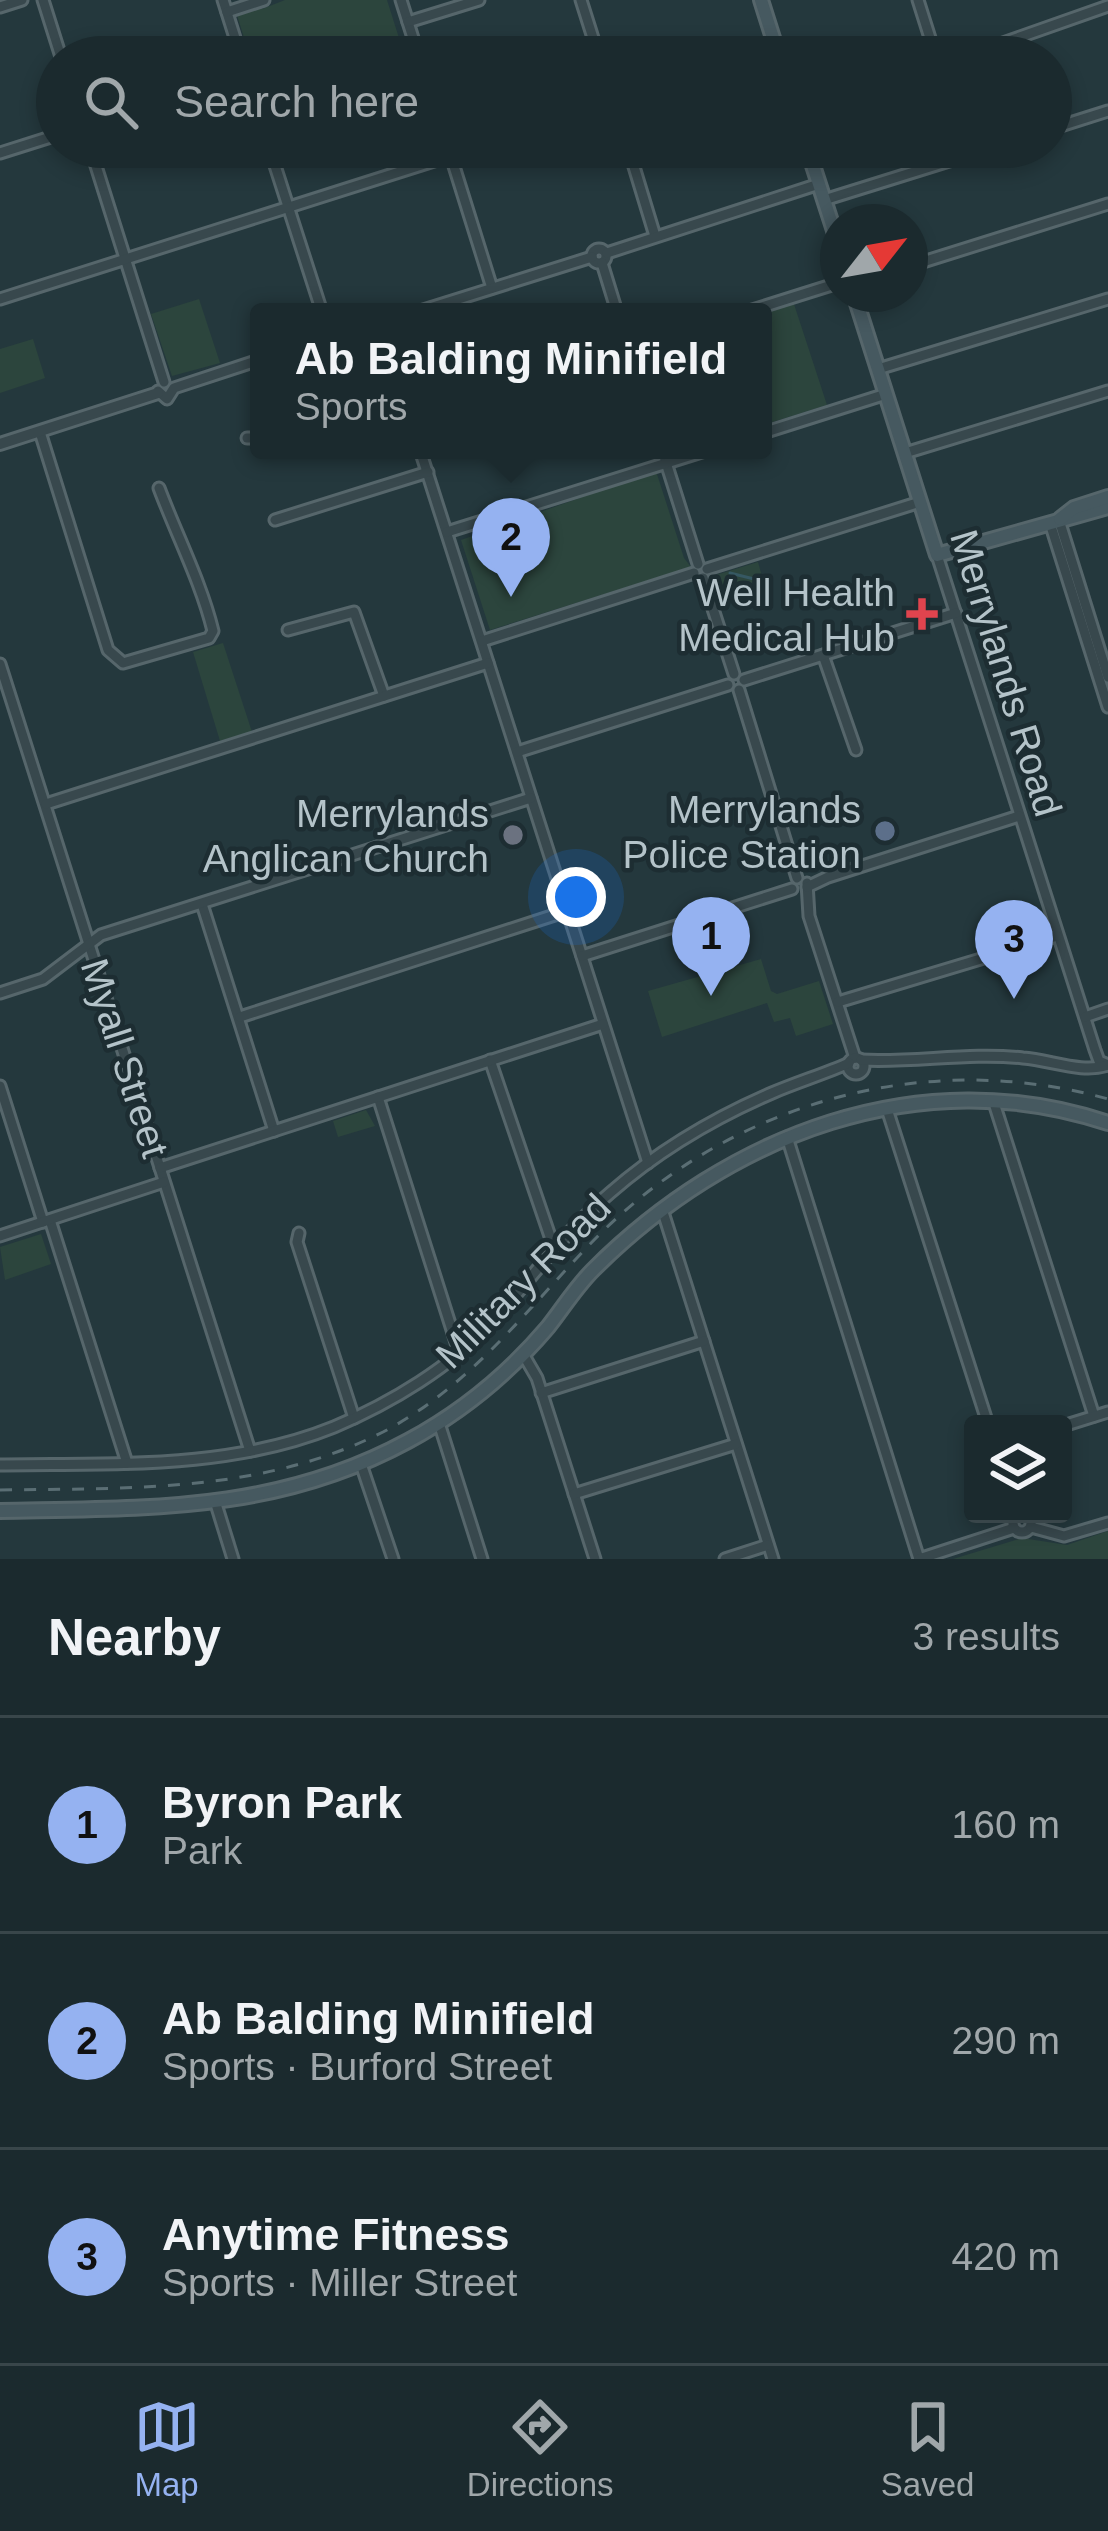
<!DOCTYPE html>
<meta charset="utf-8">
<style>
:root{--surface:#1b2a2e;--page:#28363a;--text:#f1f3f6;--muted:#a0a7aa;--line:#39464a;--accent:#95b2f1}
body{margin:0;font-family:Helvetica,sans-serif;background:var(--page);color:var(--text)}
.controls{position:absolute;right:36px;bottom:36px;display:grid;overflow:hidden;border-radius:12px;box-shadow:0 6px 18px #0003}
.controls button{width:108px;height:108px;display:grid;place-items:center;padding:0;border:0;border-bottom:3px solid var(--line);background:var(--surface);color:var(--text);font:60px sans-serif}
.compass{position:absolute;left:820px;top:204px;width:108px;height:108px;border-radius:50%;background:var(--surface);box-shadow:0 6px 18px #0003;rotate:59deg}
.you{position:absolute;left:576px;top:897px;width:42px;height:42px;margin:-30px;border:9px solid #fff;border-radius:50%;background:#1a73e8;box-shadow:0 0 0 18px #1a73e833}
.badge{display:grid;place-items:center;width:78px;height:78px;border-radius:50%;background:var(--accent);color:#111;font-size:39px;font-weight:700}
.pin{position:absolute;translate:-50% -99px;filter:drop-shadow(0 3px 6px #0008)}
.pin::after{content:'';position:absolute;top:63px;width:42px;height:36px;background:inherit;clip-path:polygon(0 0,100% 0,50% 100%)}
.popup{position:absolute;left:250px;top:303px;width:522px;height:156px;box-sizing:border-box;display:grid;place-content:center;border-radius:12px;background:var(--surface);filter:drop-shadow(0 3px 9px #0005);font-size:39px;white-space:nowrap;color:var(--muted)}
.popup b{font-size:45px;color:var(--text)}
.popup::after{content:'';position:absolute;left:50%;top:100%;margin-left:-24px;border:24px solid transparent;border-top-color:var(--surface)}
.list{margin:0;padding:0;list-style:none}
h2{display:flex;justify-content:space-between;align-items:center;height:156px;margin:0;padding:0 48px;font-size:51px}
h2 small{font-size:39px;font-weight:400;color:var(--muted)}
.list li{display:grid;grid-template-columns:78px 1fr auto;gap:36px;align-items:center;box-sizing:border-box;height:216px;padding:0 48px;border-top:3px solid var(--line)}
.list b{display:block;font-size:45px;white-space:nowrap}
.list p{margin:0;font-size:39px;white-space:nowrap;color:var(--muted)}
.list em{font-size:39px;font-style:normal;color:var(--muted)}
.icon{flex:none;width:66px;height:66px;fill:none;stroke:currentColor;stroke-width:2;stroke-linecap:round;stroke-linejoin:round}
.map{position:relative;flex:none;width:1108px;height:1559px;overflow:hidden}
.search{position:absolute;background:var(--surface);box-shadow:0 6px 18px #0003;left:36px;right:36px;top:36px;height:132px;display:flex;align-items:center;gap:30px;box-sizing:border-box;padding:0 42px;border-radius:66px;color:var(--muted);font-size:45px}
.sheet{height:804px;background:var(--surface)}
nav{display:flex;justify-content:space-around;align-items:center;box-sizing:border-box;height:168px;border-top:3px solid var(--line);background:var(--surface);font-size:33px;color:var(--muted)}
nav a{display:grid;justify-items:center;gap:6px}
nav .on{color:var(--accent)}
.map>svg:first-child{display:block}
.green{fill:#2c453d}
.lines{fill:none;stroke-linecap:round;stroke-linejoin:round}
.stream{stroke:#365862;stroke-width:3}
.minor-casing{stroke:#56666b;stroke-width:15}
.tertiary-casing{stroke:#56666b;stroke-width:16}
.secondary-casing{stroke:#56666b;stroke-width:18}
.minor{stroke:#38484d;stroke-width:9}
.tertiary{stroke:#38484d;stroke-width:10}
.secondary{stroke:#465960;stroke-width:12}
.rail{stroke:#5a6e74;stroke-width:3;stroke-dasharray:12 12;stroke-linecap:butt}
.health-dot{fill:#e0444e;stroke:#1d2d32;stroke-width:4.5}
.service-dot{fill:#5c6f8a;stroke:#1d2d32;stroke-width:4.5}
.worship-dot{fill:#6b7280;stroke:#1d2d32;stroke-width:4.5}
.labels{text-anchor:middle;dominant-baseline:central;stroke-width:9;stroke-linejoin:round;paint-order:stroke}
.poi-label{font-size:39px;fill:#b4c3c9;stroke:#1d2d32;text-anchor:end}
.street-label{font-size:39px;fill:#b4c3c9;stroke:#1d2d32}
</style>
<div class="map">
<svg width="1108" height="1559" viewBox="0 0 1108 1559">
<rect width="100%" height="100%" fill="#24383d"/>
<g class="green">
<path d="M285,0H387L405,57H250L236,12L259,5L262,9Z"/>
<path d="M792,298L827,405L763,425V312H750Z"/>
<path d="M199,299L220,363L172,376L151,314Z"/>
<path d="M33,339L45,378L0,393V349Z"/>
<path d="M656,471L684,558L691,567L490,630L461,540Z"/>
<path d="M758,562L763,580L730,574L765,583L767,590L757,593L749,581L718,591L716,575Z"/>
<path d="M223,643L252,732L220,741L193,652Z"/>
<path d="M761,959L771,991L777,994L819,981L833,1024L796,1036L790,1018L774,1022L767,1003L662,1037L648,991Z"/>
<path d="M366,1110L375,1126L338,1137L333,1121Z"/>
<path d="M41,1234L51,1264L5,1280L0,1247Z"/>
<path d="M1108,1531V1559H953L1022,1538L1067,1545Z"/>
</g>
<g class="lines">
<path class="stream" d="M730,573L762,581"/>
<g class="minor-casing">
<g id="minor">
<path d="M43,0L61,57"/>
<path d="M223,0L241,57"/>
<path d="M401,0L419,57"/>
<path d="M581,0L599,57"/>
<path d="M918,0L936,57"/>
<path d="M0,7L22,0"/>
<path d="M227,12L264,0"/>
<path d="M408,22L479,0"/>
<path d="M963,57L1108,6"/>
<path d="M1051,129L1108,111"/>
<path d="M90,147L164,382"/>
<path d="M269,147L322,312"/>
<path d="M448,147L492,288"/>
<path d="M628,147L655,236"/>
<path d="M0,153L57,135"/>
<path d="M824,200L994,147"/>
<circle cx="599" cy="256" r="7"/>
<path d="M607,253L819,184"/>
<path d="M602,263L617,312"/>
<path d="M910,266L1108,204"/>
<path d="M0,299L478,147"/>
<path d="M417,312L592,257"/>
<path d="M746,312L838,283"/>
<path d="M878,369L1108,299"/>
<path d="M158,391L167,399L174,388L259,360"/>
<path d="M40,432L108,650L123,663L209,638L213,631C201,582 177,536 159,488"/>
<path d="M763,433L886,394"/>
<path d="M247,438H259"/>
<path d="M420,450L648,1163"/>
<path d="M662,450L698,564"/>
<path d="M905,453L1108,391"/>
<path d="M275,520L428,472"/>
<path d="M1059,520L1108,677"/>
<path d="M1050,523L1108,707"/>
<path d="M447,532L708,450"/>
<path d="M937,555L1095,1050L1099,1061L1108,1065"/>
<path d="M707,569L920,502"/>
<path d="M703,578L734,674"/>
<path d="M288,630L354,612L384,696"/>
<path d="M482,641L694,573"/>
<path d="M823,655L856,750"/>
<path d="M0,664L250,1451"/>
<path d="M744,680L956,613"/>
<path d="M739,690L797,878"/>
<path d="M517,752L728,685"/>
<path d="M46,804L488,663"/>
<path d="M807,883L809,916L855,1058"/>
<path d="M807,887L828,877L1019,816"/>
<path d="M202,904L274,1131"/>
<path d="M582,956L792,889"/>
<path d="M0,993L43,979L101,935L531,798"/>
<path d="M838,1002L1057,936"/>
<path d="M240,1017L567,911"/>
<path d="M1085,1017L1108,1009"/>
<circle cx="856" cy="1066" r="8"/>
<path d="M490,1060L554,1248"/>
<path d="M861,1060C914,1063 969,1052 1023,1058C1051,1060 1082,1074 1108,1065"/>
<path d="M0,1086L43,1222"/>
<path d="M378,1097L459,1352"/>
<path d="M994,1103L1094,1416"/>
<path d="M887,1109L988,1424"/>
<path d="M787,1137L919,1559"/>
<path d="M160,1168L603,1024"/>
<path d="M662,1209L773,1559"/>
<path d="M50,1220L127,1463"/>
<path d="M299,1233L297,1242L354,1418"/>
<path d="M0,1236L164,1182"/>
<path d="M523,1354L537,1378L595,1559"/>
<path d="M541,1393L704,1341"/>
<path d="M439,1423L482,1559"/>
<path d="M1063,1426L1108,1412"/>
<path d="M361,1464L393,1559"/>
<path d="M0,1465C112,1463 228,1470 334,1427C391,1403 451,1367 493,1321C532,1278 565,1231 610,1193C658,1151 714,1118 772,1093C798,1082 824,1074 849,1063"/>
<path d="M574,1494L736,1444"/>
<path d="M216,1504L233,1559"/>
<circle cx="1022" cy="1523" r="9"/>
<path d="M1031,1527L1064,1536L1108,1523"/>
<path d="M725,1559L768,1545"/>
<path d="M919,1559L1014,1528"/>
</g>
</g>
<g class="tertiary-casing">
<path id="tertiary" d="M0,444L158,393"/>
</g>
<g class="secondary-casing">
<g id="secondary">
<path d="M761,0L779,57"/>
<path d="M807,147L838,243"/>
<path d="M854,294L937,555L1108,507"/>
<path d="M1060,519L1074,508L1108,497"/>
<path d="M0,1511C146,1508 275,1513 408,1441C460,1413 509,1373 548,1327C563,1308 576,1287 593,1270C728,1135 920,1060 1108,1123"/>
</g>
</g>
<use href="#minor" class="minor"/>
<use href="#tertiary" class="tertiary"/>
<use href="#secondary" class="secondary"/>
<path class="rail" d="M0,1490C132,1488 262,1493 383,1432C473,1385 528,1307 597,1237C731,1102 925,1048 1108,1099"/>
</g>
<path class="health-dot" d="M916 596h12v12h12v12h-12v12h-12v-12h-12v-12h12z"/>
<circle class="service-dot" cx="885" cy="831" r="12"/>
<circle class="worship-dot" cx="513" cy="835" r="12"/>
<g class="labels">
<g class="poi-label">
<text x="895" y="592">Well Health<tspan x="895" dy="45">Medical Hub</tspan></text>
<text x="861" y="809">Merrylands<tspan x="861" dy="45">Police Station</tspan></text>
<text x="489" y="813">Merrylands<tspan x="489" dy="45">Anglican Church</tspan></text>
</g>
<g class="street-label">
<text transform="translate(1006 673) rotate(73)">Merrylands Road</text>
<text transform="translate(125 1058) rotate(72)">Myall Street</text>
<text transform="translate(523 1281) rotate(-45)">Military Road</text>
</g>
</g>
</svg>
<div class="controls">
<button><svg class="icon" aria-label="layers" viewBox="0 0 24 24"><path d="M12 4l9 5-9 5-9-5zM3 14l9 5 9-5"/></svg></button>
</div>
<svg class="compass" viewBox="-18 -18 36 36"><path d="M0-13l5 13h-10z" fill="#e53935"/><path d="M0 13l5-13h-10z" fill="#a0a7aa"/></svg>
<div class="you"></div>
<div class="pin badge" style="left:711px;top:996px">1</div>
<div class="pin badge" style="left:511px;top:597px">2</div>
<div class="popup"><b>Ab Balding Minifield</b>Sports</div>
<div class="pin badge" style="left:1014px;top:999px">3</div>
<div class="search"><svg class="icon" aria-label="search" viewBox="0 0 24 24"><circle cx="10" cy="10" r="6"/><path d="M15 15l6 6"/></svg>Search here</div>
</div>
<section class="sheet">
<h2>Nearby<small>3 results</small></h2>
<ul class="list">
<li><span class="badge">1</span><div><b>Byron Park</b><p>Park</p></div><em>160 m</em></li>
<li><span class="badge">2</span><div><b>Ab Balding Minifield</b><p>Sports · Burford Street</p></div><em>290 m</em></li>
<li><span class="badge">3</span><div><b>Anytime Fitness</b><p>Sports · Miller Street</p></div><em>420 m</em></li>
</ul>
</section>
<nav>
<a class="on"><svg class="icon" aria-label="map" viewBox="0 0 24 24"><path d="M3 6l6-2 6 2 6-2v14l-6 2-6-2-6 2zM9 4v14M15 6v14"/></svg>Map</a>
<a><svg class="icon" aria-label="directions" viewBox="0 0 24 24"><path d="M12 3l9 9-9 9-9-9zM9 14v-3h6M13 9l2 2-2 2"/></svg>Directions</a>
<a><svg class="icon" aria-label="saved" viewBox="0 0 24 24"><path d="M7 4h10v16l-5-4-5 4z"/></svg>Saved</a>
</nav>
